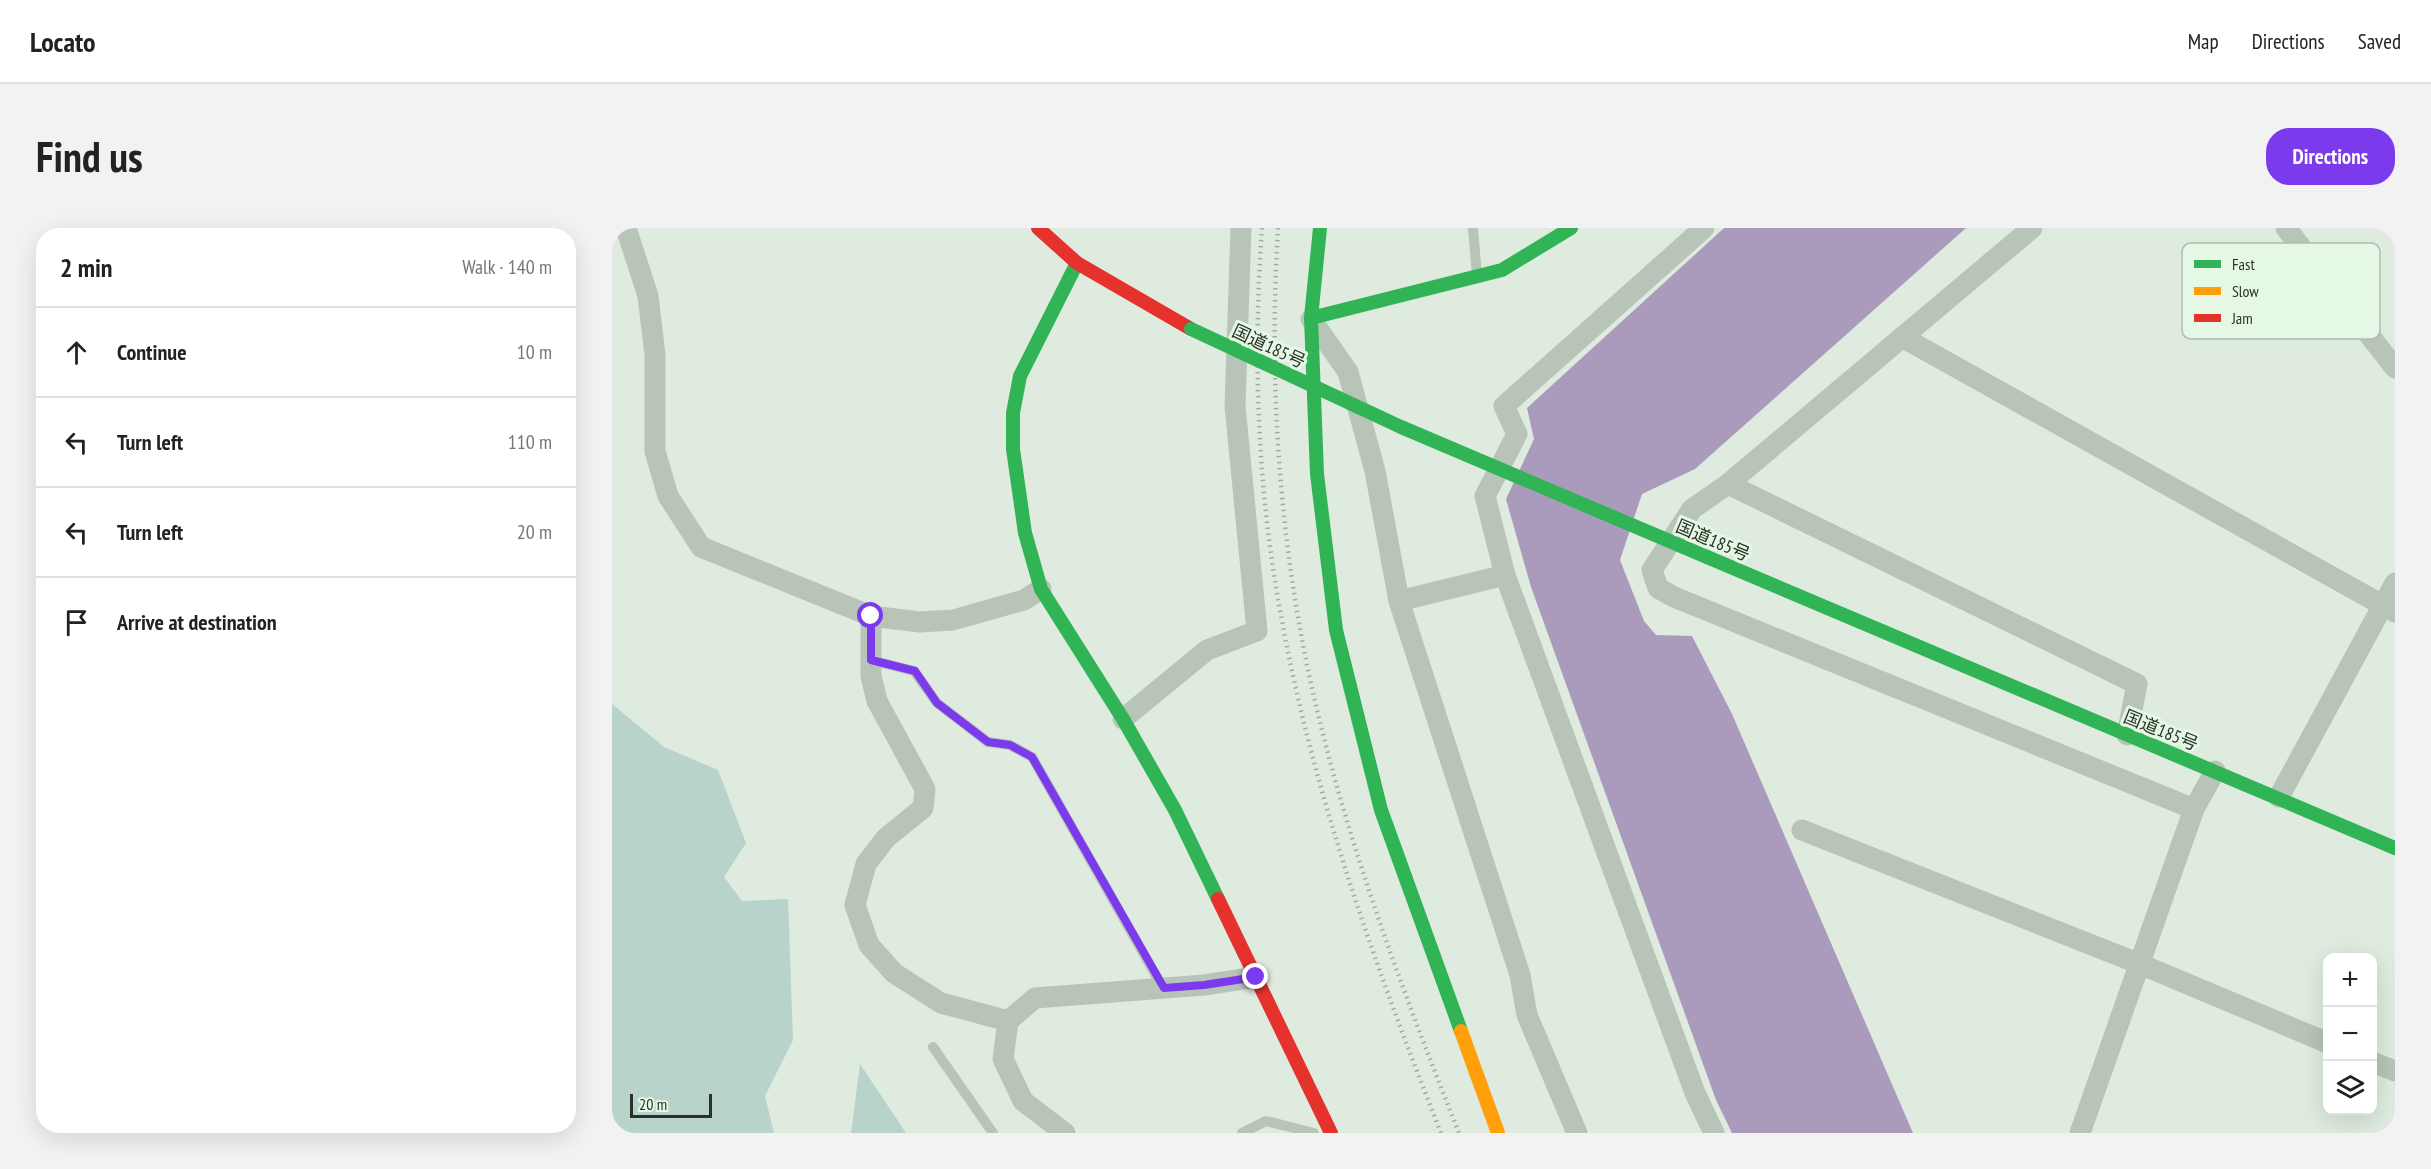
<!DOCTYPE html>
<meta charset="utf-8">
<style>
:root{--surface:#fff;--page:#f2f2f2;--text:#222;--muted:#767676;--line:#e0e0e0;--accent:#7c3aed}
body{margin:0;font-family:"PT Sans Narrow","Noto Sans JP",sans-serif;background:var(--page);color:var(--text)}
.controls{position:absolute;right:18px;bottom:18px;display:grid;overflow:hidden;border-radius:12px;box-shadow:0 6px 24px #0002}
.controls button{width:54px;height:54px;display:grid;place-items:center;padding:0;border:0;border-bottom:2px solid var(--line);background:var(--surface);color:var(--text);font:30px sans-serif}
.scale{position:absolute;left:18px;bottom:15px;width:82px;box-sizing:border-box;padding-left:6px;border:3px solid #293426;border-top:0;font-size:16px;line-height:21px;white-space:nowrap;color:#293426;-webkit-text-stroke:4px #e5f8e5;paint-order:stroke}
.stop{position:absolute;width:18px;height:18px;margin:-14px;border:4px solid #7c3aed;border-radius:50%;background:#fff}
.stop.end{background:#7c3aed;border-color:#fff;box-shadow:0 2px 6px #0008}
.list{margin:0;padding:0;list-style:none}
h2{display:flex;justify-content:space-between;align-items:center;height:78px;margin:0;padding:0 24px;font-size:26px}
h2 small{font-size:20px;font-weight:400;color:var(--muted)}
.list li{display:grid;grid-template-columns:39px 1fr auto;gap:18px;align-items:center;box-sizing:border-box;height:90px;padding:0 24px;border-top:2px solid var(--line)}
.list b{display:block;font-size:22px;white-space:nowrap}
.list em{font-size:20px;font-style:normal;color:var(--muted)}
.icon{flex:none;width:33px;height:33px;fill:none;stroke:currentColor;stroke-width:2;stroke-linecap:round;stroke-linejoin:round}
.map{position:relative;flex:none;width:1783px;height:905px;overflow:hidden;border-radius:24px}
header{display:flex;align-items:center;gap:36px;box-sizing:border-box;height:84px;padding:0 30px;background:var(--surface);border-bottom:2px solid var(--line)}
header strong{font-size:28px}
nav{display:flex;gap:33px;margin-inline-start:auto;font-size:21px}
.intro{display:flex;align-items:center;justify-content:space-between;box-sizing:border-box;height:144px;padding:0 36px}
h1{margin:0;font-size:42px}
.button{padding:15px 27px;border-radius:24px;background:var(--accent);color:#fff;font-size:21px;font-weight:700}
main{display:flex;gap:36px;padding:0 36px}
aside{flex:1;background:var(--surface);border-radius:24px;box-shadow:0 6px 24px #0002}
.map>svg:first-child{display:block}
.green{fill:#b8d3ca}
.water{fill:#aa9abc}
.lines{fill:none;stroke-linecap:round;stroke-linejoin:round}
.lane{stroke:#b8c4b7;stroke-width:10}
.street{stroke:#b8c4b7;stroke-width:21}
.fast{stroke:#30b455;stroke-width:14}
.slow{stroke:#ff9f0a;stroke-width:14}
.jam{stroke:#e5322d;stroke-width:14}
.rail{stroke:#a3aba2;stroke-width:4.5;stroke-dasharray:1.5 4.5;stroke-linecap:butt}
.fast-bridge{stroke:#30b455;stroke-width:14}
.route{stroke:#7c3aed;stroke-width:8}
.labels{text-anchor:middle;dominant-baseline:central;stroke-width:6;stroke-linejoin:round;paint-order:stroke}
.street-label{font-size:18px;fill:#293426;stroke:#e5f8e5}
.key{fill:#e5f8e5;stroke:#adbdac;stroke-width:1.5}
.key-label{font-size:16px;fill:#293426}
</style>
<header>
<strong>Locato</strong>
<nav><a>Map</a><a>Directions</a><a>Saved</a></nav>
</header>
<div class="intro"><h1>Find us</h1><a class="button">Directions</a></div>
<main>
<aside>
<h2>2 min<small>Walk · 140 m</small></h2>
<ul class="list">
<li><svg class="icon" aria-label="ahead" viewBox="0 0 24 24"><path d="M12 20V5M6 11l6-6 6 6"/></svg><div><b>Continue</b></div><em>10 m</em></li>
<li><svg class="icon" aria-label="left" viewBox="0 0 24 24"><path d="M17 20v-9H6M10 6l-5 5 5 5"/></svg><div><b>Turn left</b></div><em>110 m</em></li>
<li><svg class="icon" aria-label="left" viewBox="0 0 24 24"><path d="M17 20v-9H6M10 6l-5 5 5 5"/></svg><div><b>Turn left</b></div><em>20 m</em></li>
<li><svg class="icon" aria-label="arrive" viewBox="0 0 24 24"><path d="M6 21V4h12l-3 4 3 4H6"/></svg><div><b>Arrive at destination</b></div></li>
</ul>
</aside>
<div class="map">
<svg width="1783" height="905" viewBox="0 0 1783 905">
<rect width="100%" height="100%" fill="#dfebdf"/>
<g class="green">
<path d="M0,476L52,519L106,542L134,615L112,649L130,673L176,671L181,812L153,868L162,905H0Z"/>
<path d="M248,836L294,905H239Z"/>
</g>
<path class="water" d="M1112,0H1354L1083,241L1030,266L1008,332L1032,393L1044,407L1080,408L1120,486L1301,905H1120L1104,872L919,359L894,271L922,211L915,180Z"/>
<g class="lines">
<g class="lane">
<path d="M861,0L865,48"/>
<path d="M259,432L302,443L325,475L376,514L398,517L420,529L551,760"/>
<path d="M321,819L381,905"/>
<path d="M630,905L654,893L702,905"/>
</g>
<g class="street">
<path d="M14,0L36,68L43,127V223L56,268L89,319L259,388L308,394L341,392L412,372L429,361"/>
<path d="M1092,0L892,178L905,206L873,268L893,347L1083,865L1102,905"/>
<path d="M1420,0L1116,256L1080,281L1040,342L1046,360L1062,369L1582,581"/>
<path d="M1674,0L1783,140"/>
<path d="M699,91L736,144L763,243L787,373L908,747L915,787L965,905"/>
<path d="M1290,109L1783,384"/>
<path d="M1116,256L1525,456L1515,507"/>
<path d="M787,373L893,347"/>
<path d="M259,388V448L265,473L313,561L311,580L274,610L254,636L243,677L257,717L282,745L329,775L396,793"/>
<path d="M511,491L595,422L645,403L623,178L629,0"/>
<path d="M1667,569L1783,355"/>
<path d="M1190,602L1528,736L1716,815"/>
<path d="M1760,834L1783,843"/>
<path d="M453,905L411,873L391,831L396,793L423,770L592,757L644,749"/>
<path d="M1468,905L1582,581L1603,543"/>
</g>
<g class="fast">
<path d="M708,0L699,90L705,246L724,402L769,582L849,803"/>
<path d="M465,35L408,148L401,185V221L413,305L429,361L511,491L563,582L606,671"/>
<path d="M699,90L890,42L959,0"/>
<path d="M1095,329L1783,620"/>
</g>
<path class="slow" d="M849,803L886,905"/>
<g class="jam">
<path d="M426,0L465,35L579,101"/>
<path d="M606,671L719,905"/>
</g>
<g class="rail">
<path d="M650,0C641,127 645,257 668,382C700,562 762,735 829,905"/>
<path d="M666,0C657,148 666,297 696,442C730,601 787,754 847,905"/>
</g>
<path class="fast-bridge" d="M579,101L789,199L1095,329"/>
</g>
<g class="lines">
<path class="route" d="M259,388V432L303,443L325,475L376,514L398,517L420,529L552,760L592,757L644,749"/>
</g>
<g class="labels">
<g class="street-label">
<text transform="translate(657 118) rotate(25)">国道185号</text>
<text transform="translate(1101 312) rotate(23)">国道185号</text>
<text transform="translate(1549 502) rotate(22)">国道185号</text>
</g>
</g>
<rect x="1570" y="15" width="198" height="96" rx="9" class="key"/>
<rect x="1582" y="32" width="27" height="8" fill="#30b455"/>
<rect x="1582" y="59" width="27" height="8" fill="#ff9f0a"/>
<rect x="1582" y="86" width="27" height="8" fill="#e5322d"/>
<g class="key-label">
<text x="1620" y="42">Fast</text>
<text x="1620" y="69">Slow</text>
<text x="1620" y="96">Jam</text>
</g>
</svg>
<div class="controls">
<button>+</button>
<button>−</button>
<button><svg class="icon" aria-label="layers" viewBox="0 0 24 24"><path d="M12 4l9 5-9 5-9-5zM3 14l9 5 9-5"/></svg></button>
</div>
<div class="scale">20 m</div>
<div class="stop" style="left:259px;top:388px"></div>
<div class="stop end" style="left:644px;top:749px"></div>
</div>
</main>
